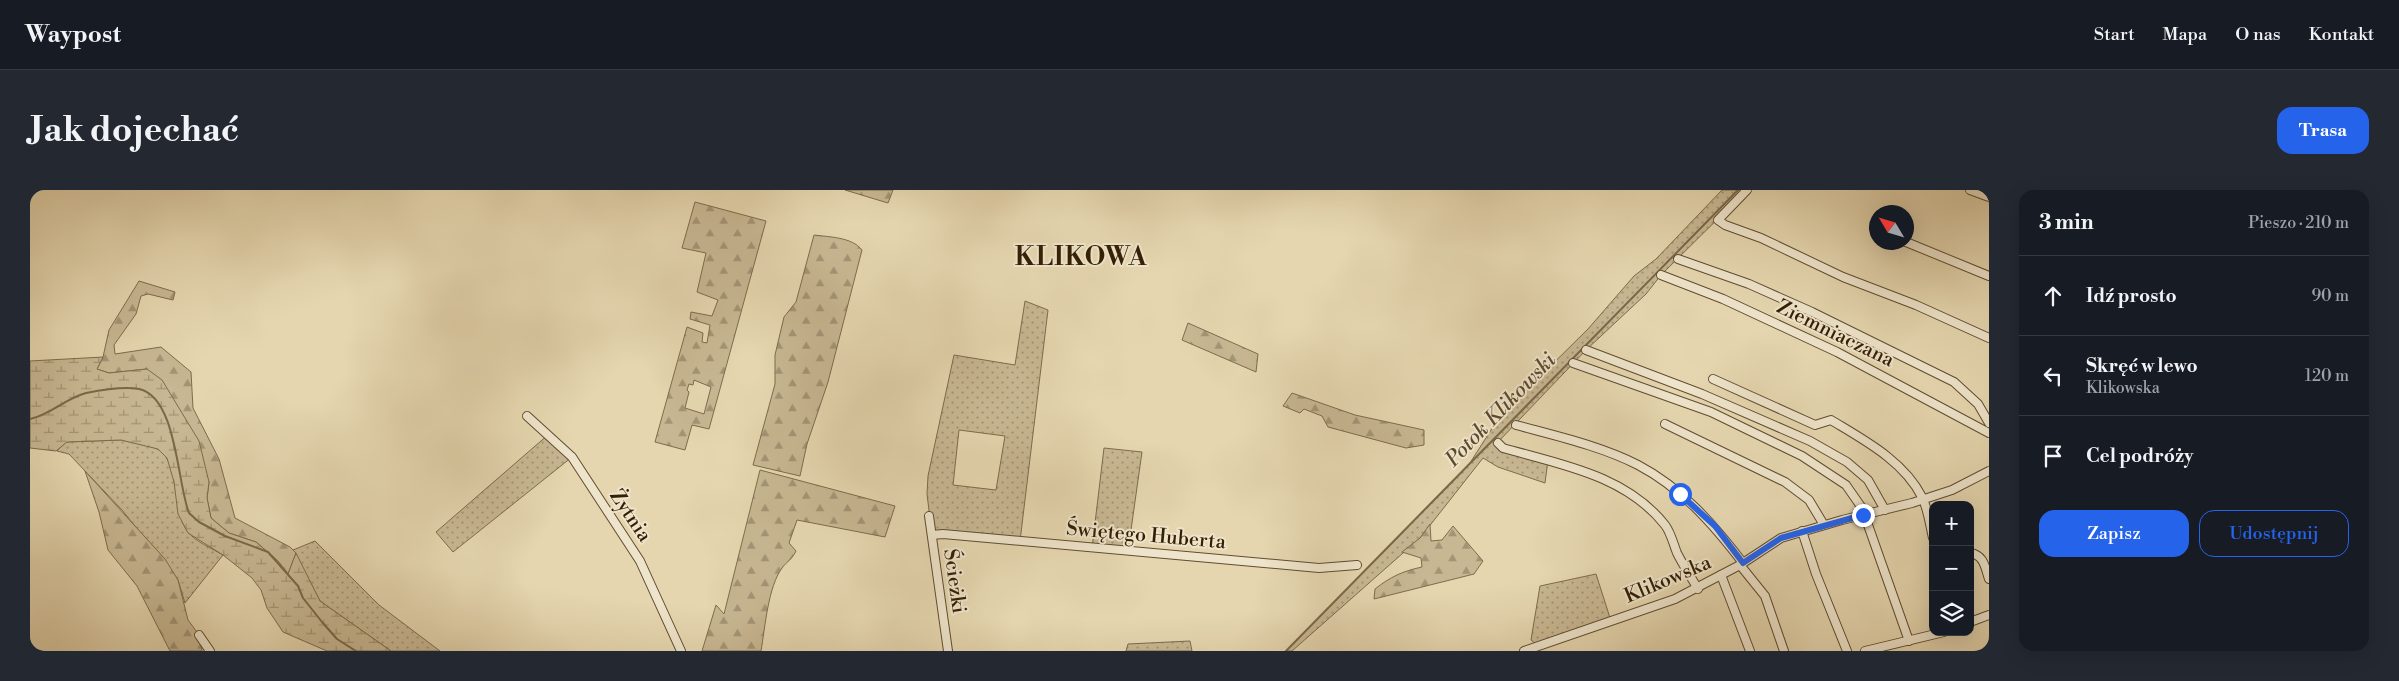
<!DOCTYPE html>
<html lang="pl">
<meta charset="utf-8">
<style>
:root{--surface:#171b24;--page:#242831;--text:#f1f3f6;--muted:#9ea1a6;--line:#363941;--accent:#2563eb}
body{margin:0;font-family:"Libre Bodoni",serif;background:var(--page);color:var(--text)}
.controls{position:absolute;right:15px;bottom:15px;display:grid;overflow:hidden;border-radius:10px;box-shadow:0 5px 20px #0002}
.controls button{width:45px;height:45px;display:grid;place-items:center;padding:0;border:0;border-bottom:1px solid var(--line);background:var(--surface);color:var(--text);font:25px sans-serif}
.compass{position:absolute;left:1839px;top:15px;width:45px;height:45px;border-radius:50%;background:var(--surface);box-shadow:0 5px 20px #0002;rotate:308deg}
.stop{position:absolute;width:15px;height:15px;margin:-11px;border:4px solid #2563eb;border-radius:50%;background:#fff}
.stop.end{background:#2563eb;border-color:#fff;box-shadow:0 1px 5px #0008}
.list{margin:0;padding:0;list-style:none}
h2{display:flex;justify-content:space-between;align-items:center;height:65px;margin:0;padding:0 20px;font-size:21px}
h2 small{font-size:16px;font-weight:400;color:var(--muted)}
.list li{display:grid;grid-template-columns:32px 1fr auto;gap:15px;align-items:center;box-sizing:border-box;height:80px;padding:0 20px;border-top:1px solid var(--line)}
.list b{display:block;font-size:19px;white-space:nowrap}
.list p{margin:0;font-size:16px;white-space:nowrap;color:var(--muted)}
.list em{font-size:16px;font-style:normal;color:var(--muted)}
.actions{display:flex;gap:10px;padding:15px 20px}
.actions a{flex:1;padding:11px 0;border:1px solid var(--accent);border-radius:15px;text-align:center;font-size:18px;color:var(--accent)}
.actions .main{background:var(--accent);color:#fff}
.icon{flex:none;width:28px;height:28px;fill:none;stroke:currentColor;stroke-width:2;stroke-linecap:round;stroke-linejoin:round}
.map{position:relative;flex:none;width:1959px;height:461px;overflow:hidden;border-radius:15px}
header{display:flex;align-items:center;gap:30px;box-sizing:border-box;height:70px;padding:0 25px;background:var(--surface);border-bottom:1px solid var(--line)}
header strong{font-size:24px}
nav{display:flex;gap:28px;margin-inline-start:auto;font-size:18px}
.intro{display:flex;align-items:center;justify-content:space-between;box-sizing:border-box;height:120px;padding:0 30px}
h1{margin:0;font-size:35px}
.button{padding:12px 22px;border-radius:15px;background:var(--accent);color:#fff;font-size:18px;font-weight:700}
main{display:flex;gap:30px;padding:0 30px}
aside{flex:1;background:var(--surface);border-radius:15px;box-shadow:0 5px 20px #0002}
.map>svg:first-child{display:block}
.grass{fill:url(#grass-dots);stroke:#7e6b4b;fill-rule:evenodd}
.forest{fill:url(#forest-firs);stroke:#7e6b4b;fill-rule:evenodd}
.wetland{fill:url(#wetland-marsh);stroke:#7e6b4b}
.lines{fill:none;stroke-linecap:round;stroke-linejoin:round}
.stream{stroke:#7a6848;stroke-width:2}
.minor-casing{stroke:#604d2f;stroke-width:10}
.minor{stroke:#eee4cb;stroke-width:8}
.route{stroke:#2563eb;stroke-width:6}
.labels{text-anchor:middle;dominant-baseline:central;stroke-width:4;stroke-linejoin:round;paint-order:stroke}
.street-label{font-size:20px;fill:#341f04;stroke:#eee4cb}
.water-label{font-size:21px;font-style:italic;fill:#5d492c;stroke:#eee4cb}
.district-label{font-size:25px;font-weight:bold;letter-spacing:1px;fill:#341f04;stroke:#eee4cb}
</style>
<header>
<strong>Waypost</strong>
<nav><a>Start</a><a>Mapa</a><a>O nas</a><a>Kontakt</a></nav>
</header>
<div class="intro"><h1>Jak dojechać</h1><a class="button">Trasa</a></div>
<main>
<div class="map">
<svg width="1959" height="461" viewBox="0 0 1959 461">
<defs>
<pattern id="grass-dots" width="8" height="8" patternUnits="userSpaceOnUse" patternTransform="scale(1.25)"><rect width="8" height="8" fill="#c7b792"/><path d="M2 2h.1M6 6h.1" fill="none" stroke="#a29475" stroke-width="1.8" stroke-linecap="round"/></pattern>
<pattern id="forest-firs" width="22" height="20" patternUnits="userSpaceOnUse" patternTransform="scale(1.25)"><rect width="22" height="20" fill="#c7b792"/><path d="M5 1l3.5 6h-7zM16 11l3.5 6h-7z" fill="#a29475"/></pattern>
<pattern id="wetland-marsh" width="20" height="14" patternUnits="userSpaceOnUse" patternTransform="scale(1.25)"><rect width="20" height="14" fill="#c7b792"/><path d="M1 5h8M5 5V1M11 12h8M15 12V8" fill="none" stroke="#a29475"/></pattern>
</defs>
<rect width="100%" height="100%" fill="#e5d6af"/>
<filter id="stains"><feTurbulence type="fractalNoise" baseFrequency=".004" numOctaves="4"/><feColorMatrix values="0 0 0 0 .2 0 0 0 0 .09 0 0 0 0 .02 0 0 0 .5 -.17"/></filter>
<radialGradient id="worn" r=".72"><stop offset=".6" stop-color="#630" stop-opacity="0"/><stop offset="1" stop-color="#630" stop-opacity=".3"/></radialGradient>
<g class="grass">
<path d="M1692,0H1717L1631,85L1616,104L1556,160L1468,252L1518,270L1515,293L1468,277L1453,268L1390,348L1262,461H1256L1438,276L1470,226L1558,139L1604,86L1626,69Z"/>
<path d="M995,111L1018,120L990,351L902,345L897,304L898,286L924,165L985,175ZM929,240L975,246L966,300L923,295Z"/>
<path d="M519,244L542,267L423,362L406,342Z"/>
<path d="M91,250C102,253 119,254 129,260C151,275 141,320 158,342C166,352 183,359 193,365L155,413L148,390L92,320L39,264L27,261L36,252Z"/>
<path d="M1074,258L1112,262L1098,361L1062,358Z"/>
<path d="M285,351L349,415L410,461H361L290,411L263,360Z"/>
<path d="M1566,384L1581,431L1507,455L1501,450L1510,396Z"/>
<path d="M1160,451L1162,461H1096L1098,454Z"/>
</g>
<g class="forest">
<path d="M815,0H863L858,13Z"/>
<path d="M665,12L736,31L679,239L662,235L655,260L625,252L657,137L673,143L672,152L677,153L680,135L660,129L661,122L682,126L688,110L667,102L676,63L652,58ZM664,190L681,197L674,224L655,218L659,202L657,200L659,194L663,195Z"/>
<path d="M784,45C799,47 822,47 832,60L798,192L777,254L770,286L723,275L745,194V165L754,127L766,112Z"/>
<path d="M109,91L145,102L143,110L118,104L111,106L106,124L84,155L85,164L131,157L161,182L163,218L189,269L205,328L260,357L266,363L258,384L248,371L226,352L199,343L181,328L177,308L179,292L117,179L79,183L67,179L73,167L79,140Z"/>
<path d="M1158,133L1228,164L1226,182L1152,150Z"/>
<path d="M1262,203L1325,225L1394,240V255L1376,258L1298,237L1292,226L1274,219L1270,223L1253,216Z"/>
<path d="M730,280L865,316L855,347L767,330L759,353L766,361C761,371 757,371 752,378C738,397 735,438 731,461H672L686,415L694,424Z"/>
<path d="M55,281L135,369L148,390L158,430L169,445L172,461H140L107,396L78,360L69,322Z"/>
<path d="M1400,334L1401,351L1412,350L1423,336L1453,371L1444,384L1344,409L1345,399C1360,387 1373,381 1392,377L1391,368L1372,362L1390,348Z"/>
</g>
<path class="wetland" d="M73,167L67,179L79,183L117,179L132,190L169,251L179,292L177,308L181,328L199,343L226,352L248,371L258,384L266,363L290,411L361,461H297L253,442L237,418L231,400L222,388L193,365L158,343L148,324L144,292L137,268L128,259L91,250L37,252L26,261L0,258V171Z"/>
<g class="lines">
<g class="stream">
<path d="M0,229C20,225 36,208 56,203C71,200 94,196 109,199C147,207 147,293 159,323L169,332L195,346L238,362L268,396L273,408L292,432L307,449L326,461"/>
<path d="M1256,461L1708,0"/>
</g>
<g class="minor-casing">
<g id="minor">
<path d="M1717,0L1688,30L1695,35L1731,48L1813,87L1886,115L1959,148"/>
<path d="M1940,0L1959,7"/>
<path d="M1876,52L1959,86"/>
<path d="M1648,69L1719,94L1782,122L1924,192L1948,214L1959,233"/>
<path d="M1631,85L1693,109L1807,162L1959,243"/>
<path d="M1556,160L1672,204L1780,251L1817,272L1838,290L1855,320"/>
<path d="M1543,173L1681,222L1772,266L1816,295L1832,318L1879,451"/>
<path d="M1683,189L1785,235L1801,230C1834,250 1874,271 1892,307C1898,319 1900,335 1903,348"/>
<path d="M497,226L542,267L610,371L651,461"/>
<path d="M1635,234L1755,292L1779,310L1794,335"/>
<path d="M1486,235C1526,246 1571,256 1608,275C1652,298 1684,335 1713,373"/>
<path d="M1468,253L1473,258C1529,274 1596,285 1635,335C1641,343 1643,353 1647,363C1653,375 1661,387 1668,399"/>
<path d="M899,326L918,461"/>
<path d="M1772,341L1786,384L1817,461"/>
<path d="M902,345L913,344L1289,378L1327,375"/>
<path d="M1940,363C1954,365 1955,377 1959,389"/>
<path d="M1710,375L1735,406L1754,461"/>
<path d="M1691,385L1720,461"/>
<path d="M1940,432L1959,425"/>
<path d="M169,445L180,461"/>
<path d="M1494,461L1645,409L1710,375L1751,348L1812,330L1882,313L1922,300L1959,281"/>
<path d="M1835,461L1914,442"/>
</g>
</g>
<use href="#minor" class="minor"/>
</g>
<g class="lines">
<path class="route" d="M1650,304L1685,336L1713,373L1751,348L1833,325"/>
</g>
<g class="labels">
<g class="street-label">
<text transform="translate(1805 144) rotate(26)">Ziemniaczana</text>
<text transform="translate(600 326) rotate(56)">Żytnia</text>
<text transform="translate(1116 346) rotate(5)">Świętego Huberta</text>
<text transform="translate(1638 390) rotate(-23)">Klikowska</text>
<text transform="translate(924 391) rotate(82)">Ścieżki</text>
</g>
<g class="water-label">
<text transform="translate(1471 220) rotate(-46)">Potok Klikowski</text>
</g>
<g class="district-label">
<text x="1051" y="67">KLIKOWA</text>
</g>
</g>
<rect width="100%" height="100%" filter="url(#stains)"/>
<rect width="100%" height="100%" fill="url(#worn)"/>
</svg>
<div class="controls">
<button>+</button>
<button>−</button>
<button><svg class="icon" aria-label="layers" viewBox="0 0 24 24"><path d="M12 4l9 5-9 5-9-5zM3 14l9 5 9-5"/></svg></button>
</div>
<svg class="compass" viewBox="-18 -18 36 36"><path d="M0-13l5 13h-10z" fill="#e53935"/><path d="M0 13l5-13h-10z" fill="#9ea1a6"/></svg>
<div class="stop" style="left:1650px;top:304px"></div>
<div class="stop end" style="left:1833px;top:325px"></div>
</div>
<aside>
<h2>3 min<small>Pieszo · 210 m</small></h2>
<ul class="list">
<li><svg class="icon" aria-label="ahead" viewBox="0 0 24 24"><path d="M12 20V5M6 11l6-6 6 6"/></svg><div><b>Idź prosto</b></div><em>90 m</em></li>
<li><svg class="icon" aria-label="left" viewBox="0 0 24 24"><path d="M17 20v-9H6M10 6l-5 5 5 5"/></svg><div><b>Skręć w lewo</b><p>Klikowska</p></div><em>120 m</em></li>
<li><svg class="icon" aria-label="arrive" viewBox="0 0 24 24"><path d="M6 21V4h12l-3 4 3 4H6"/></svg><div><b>Cel podróży</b></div></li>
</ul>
<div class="actions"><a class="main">Zapisz</a><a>Udostępnij</a></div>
</aside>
</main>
